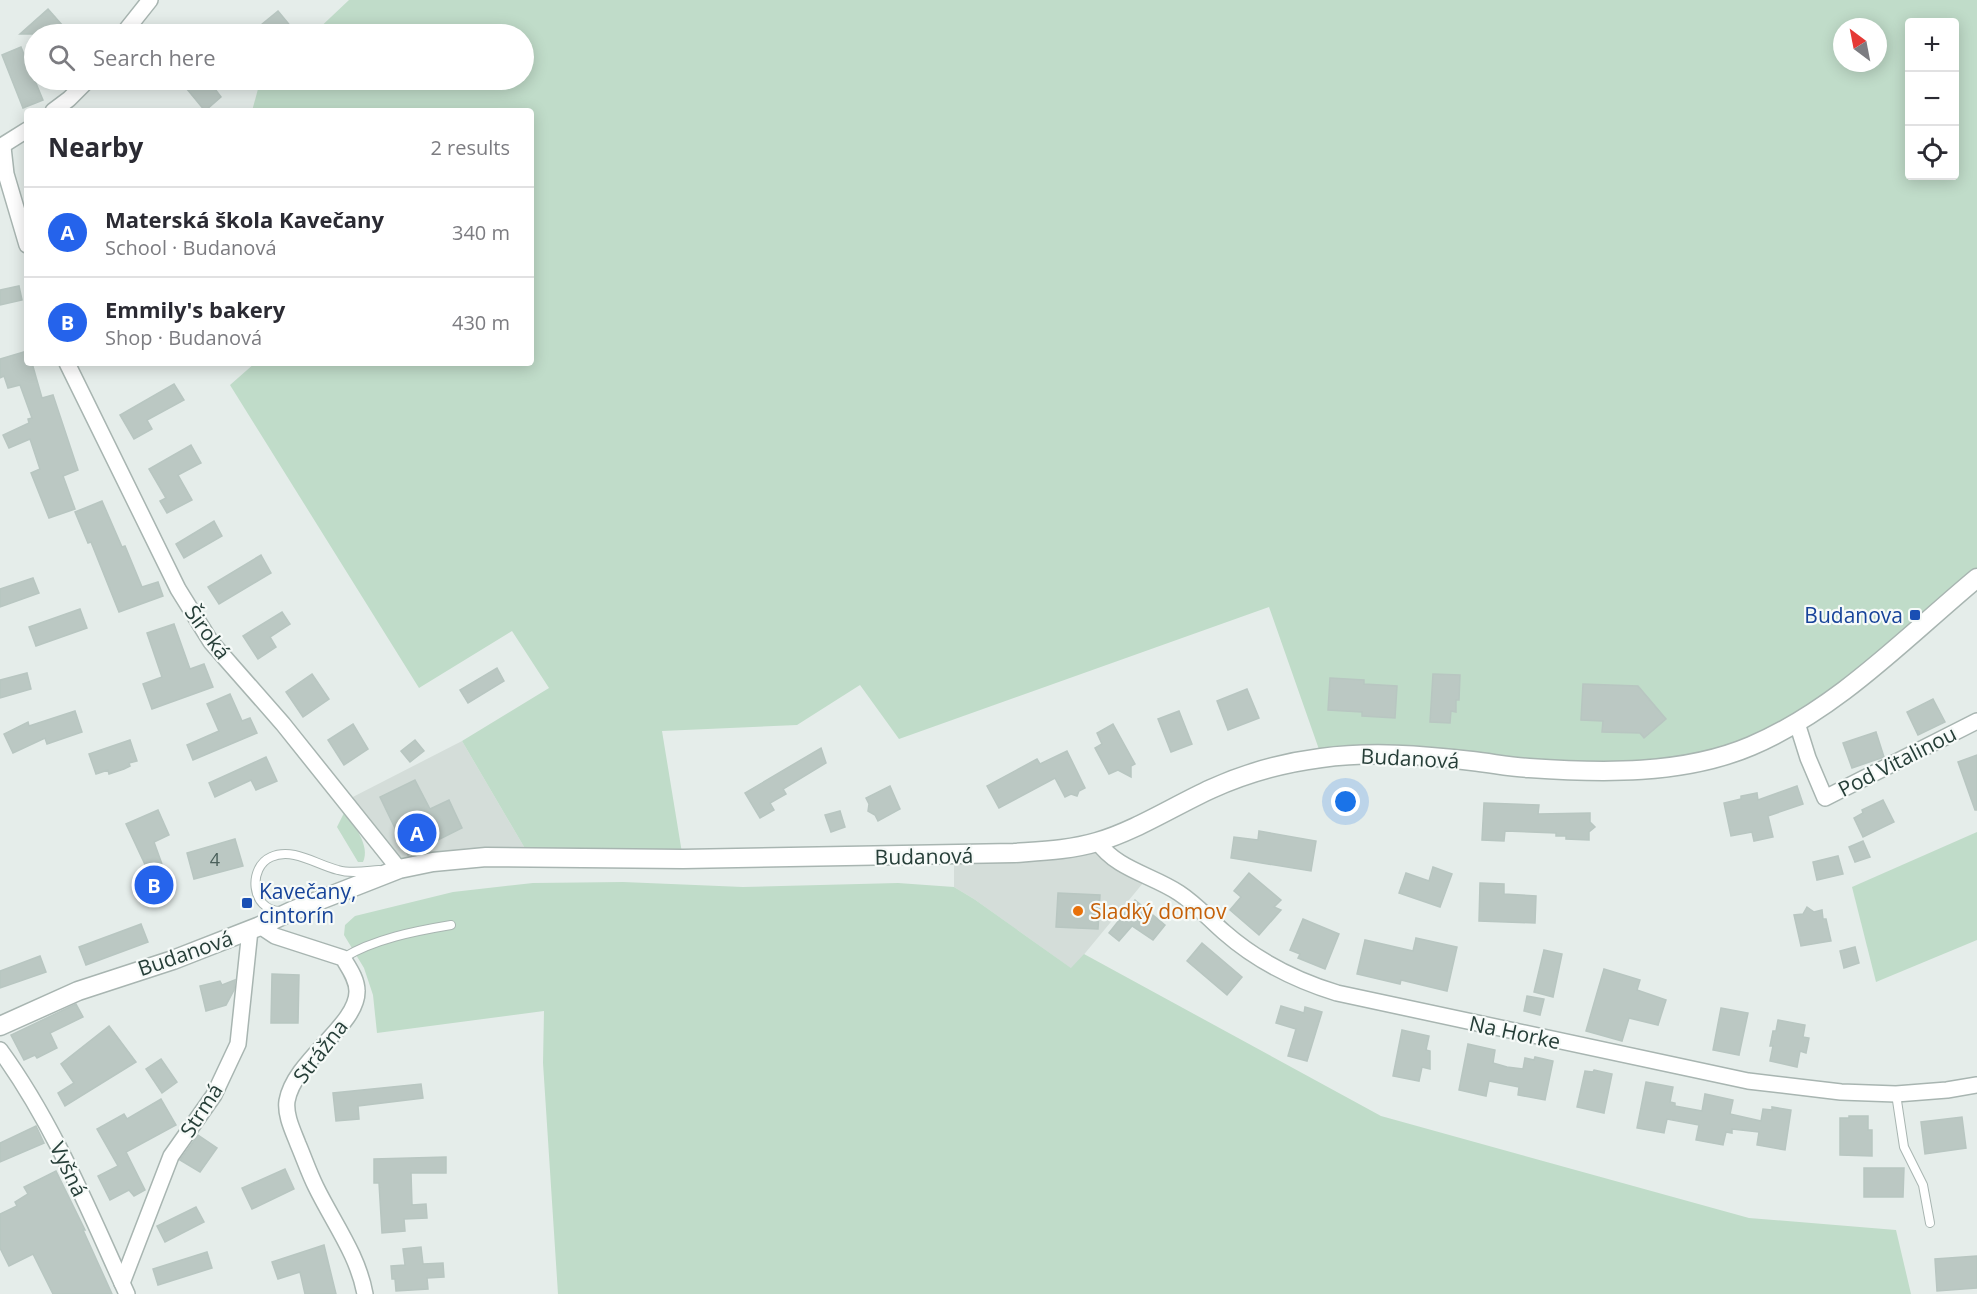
<!DOCTYPE html>
<meta charset="utf-8">
<style>
:root{--surface:#fff;--page:#f7f7f7;--text:#2b2b33;--muted:#7c7c81;--line:#e1e1e2;--accent:#2563eb}
body{margin:0;font-family:"Open Sans",sans-serif;background:var(--page);color:var(--text)}
.controls{position:absolute;right:18px;top:18px;display:grid;overflow:hidden;border-radius:6px;box-shadow:0 3px 15px #0003}
.controls button{width:54px;height:54px;display:grid;place-items:center;padding:0;border:0;border-bottom:2px solid var(--line);background:var(--surface);color:var(--text);font:30px sans-serif}
.compass{position:absolute;left:1833px;top:18px;width:54px;height:54px;border-radius:50%;background:var(--surface);box-shadow:0 3px 15px #0003;rotate:328deg}
.you{position:absolute;left:1346px;top:802px;width:21px;height:21px;margin:-15px;border:4px solid #fff;border-radius:50%;background:#1a73e8;box-shadow:0 0 0 9px #1a73e833}
.badge{display:grid;place-items:center;width:39px;height:39px;border-radius:50%;background:var(--accent);color:#fff;font-size:20px;font-weight:700}
.pin{position:absolute;translate:-50% -50%;border:3px solid #fff;box-shadow:0 2px 6px #0006}
.list{margin:0;padding:0;list-style:none}
h2{display:flex;justify-content:space-between;align-items:center;height:78px;margin:0;padding:0 24px;font-size:26px}
h2 small{font-size:20px;font-weight:400;color:var(--muted)}
.list li{display:grid;grid-template-columns:39px 1fr auto;gap:18px;align-items:center;box-sizing:border-box;height:90px;padding:0 24px;border-top:2px solid var(--line)}
.list b{display:block;font-size:22px;white-space:nowrap}
.list p{margin:0;font-size:20px;white-space:nowrap;color:var(--muted)}
.list em{font-size:20px;font-style:normal;color:var(--muted)}
.icon{flex:none;width:33px;height:33px;fill:none;stroke:currentColor;stroke-width:2;stroke-linecap:round;stroke-linejoin:round}
.map{position:relative;flex:none;width:1977px;height:1294px;overflow:hidden}
.search{position:absolute;background:var(--surface);box-shadow:0 3px 15px #0003;left:24px;top:24px;width:510px;height:66px;display:flex;align-items:center;gap:15px;box-sizing:border-box;padding:0 21px;border-radius:33px;color:var(--muted);font-size:22px}
.panel{position:absolute;background:var(--surface);box-shadow:0 3px 15px #0003;left:24px;top:108px;width:510px;height:258px;border-radius:6px}
.map>svg:first-child{display:block}
.built{fill:#d4ddd9}
.green{fill:#c0dcc9;fill-rule:evenodd}
.building{fill:#bbc8c3;stroke:#b8c6c1;stroke-width:1.5}
.lines{fill:none;stroke-linecap:round;stroke-linejoin:round}
.service-casing{stroke:#a8b5b1;stroke-width:10}
.minor-casing{stroke:#a8b5b1;stroke-width:18}
.tertiary-casing{stroke:#a8b5b1;stroke-width:21}
.service{stroke:#fff;stroke-width:8}
.minor{stroke:#fff;stroke-width:15}
.tertiary{stroke:#fff;stroke-width:18}
.transit-dot{fill:#1a4fb4;stroke:#f6faf8;stroke-width:2}
.food-dot{fill:#e8710a;stroke:#f6faf8;stroke-width:2}
.labels{text-anchor:middle;dominant-baseline:central;stroke-width:4.5;stroke-linejoin:round;paint-order:stroke}
.number-label{font-size:18px;fill:#4b605b}
.transit-label{font-size:21px;fill:#164399;stroke:#f6faf8;text-anchor:end}
.street-label{font-size:21px;fill:#263e38;stroke:#f6faf8}
.food-label{font-size:21px;fill:#c56008;stroke:#f6faf8;text-anchor:start}
</style>
<div class="map">
<svg width="1977" height="1294" viewBox="0 0 1977 1294">
<rect width="100%" height="100%" fill="#e5edea"/>
<g class="built">
<path d="M462,741L530,857L399,869L345,801Z"/>
<path d="M1098,842L1148,877L1072,969L974,899L954,887V856Z"/>
</g>
<g class="green">
<path d="M349,0H1977V578L1885,657L1751,746L1632,770L1322,758L1269,607L899,739L860,685L797,725L662,731L683,859L530,857L462,741L549,688L512,631L419,688L230,385L255,363H531V111H252L258,89L267,80H524V34H313ZM1910,22H1954V176H1910ZM1842,27H1878V63H1842Z"/>
<path d="M345,811C353,824 371,846 363,862H358L337,827Z"/>
<path d="M1977,832V940L1876,982L1852,887Z"/>
<path d="M623,882L743,887L898,883L954,887L974,899L1071,968L1084,954L1381,1116L1749,1218L1896,1230L1911,1294H558L543,1063L544,1011L377,1033L373,995L364,968L344,935L345,925L355,916L453,892L533,883Z"/>
</g>
<g class="building">
<path d="M48,9L70,34H20Z"/>
<path d="M278,11L297,34H250Z"/>
<path d="M21,47L43,100L23,108L2,55Z"/>
<path d="M198,80H226L215,89L221,97L205,111L187,89Z"/>
<path d="M19,286L22,300L0,305V290Z"/>
<path d="M27,351V363H32L42,398L53,395L78,470L63,476L75,509L49,518L31,473L40,469L30,439L9,448L3,435L29,423L28,419L32,418L20,385L8,388L4,376L0,378V359Z"/>
<path d="M174,384L184,400L147,420L152,429L134,439L120,415Z"/>
<path d="M191,445L201,463L178,475L192,500L167,513L160,501L166,498L149,469Z"/>
<path d="M102,501L122,547L125,546L142,587L158,582L163,596L119,612L91,542L88,543L75,512Z"/>
<path d="M214,521L222,536L184,558L176,544Z"/>
<path d="M261,555L271,573L219,604L208,587Z"/>
<path d="M33,578L39,593L0,607V589Z"/>
<path d="M80,609L87,628L36,646L29,627Z"/>
<path d="M282,612L290,624L270,637L276,647L258,659L243,636Z"/>
<path d="M174,624L190,669L204,664L213,687L152,709L143,684L162,677L147,633Z"/>
<path d="M497,668L504,681L468,703L460,690Z"/>
<path d="M27,673L31,689L0,698V680Z"/>
<path d="M312,674L329,699L303,717L286,692Z"/>
<path d="M1433,674L1460,675L1459,700H1456V712L1451,711L1450,723L1430,722Z"/>
<path d="M1330,678L1364,680V684L1397,686L1395,718L1362,716V712L1328,710Z"/>
<path d="M1583,684L1638,686L1666,719L1644,738L1640,733L1602,732L1603,721L1581,720Z"/>
<path d="M1247,689L1259,718L1228,730L1217,701Z"/>
<path d="M230,694L242,721L250,718L257,733L193,760L187,745L219,731L207,704Z"/>
<path d="M1933,699L1945,722L1918,735L1907,712Z"/>
<path d="M75,711L82,732L47,744L45,738L13,753L4,734L28,722L29,726Z"/>
<path d="M1179,711L1192,744L1171,752L1158,719Z"/>
<path d="M353,724L368,749L344,765L328,740Z"/>
<path d="M1113,724L1135,764L1131,766V777L1118,770L1109,774L1095,748L1102,744L1097,733Z"/>
<path d="M1876,732L1884,757L1852,768L1843,743Z"/>
<path d="M130,740L137,761L129,763L130,766L124,769L109,774L108,770L96,774L89,754Z"/>
<path d="M415,740L424,751L410,762L401,751Z"/>
<path d="M821,748L826,763L783,789L786,794L770,803L774,810L760,818L745,793Z"/>
<path d="M1067,751L1085,788L1079,791L1077,796L1071,794L1065,797L1055,778L999,808L987,786L1037,759L1040,764Z"/>
<path d="M1977,755V810H1975L1958,762Z"/>
<path d="M266,757L277,781L256,790L251,780L215,797L209,783Z"/>
<path d="M415,780L430,809L449,800L462,828L408,855L380,797Z"/>
<path d="M890,786L900,809L878,821L875,815L868,811L869,804L866,798Z"/>
<path d="M1797,786L1803,804L1768,816L1773,837L1754,841L1752,832L1731,836L1724,803L1741,799V796L1757,793L1758,800Z"/>
<path d="M1883,800L1894,822L1863,837L1854,818L1863,813L1862,810Z"/>
<path d="M1484,803L1539,805L1538,814L1590,813V822L1595,827L1589,832V840L1566,839V836H1556V833L1505,831L1504,841L1482,840Z"/>
<path d="M158,810L169,835L154,842L172,892L146,901L136,875L148,871L126,824Z"/>
<path d="M840,811L845,827L831,832L825,815Z"/>
<path d="M1259,831L1316,841L1311,871L1231,858L1234,837L1258,840Z"/>
<path d="M235,839L243,866L194,879L187,853Z"/>
<path d="M1863,841L1870,857L1855,862L1849,847Z"/>
<path d="M1838,856L1843,874L1817,880L1813,862Z"/>
<path d="M1433,867L1452,874L1440,907L1399,893L1406,873L1429,881Z"/>
<path d="M1249,873L1281,900L1274,907L1281,910L1259,935L1230,910L1241,897L1234,891Z"/>
<path d="M1480,883L1504,884V894L1536,896L1535,923L1479,921Z"/>
<path d="M1058,893L1100,895L1098,929L1056,927Z"/>
<path d="M1135,900L1165,925L1153,940L1132,926L1119,941L1109,933Z"/>
<path d="M1807,907L1814,912L1822,910L1823,919H1826L1831,941L1801,946L1794,915L1803,914Z"/>
<path d="M1303,919L1339,934L1325,969L1298,958L1300,954L1290,950Z"/>
<path d="M141,924L148,942L86,965L79,947Z"/>
<path d="M1416,938L1457,947L1447,991L1401,980L1400,984L1357,974L1365,940L1413,951Z"/>
<path d="M1202,943L1242,977L1227,995L1187,961Z"/>
<path d="M1855,947L1859,963L1844,968L1840,951Z"/>
<path d="M1544,950L1562,954L1553,997L1534,992Z"/>
<path d="M40,956L46,972L0,988V971Z"/>
<path d="M1604,969L1640,980L1637,990L1666,1000L1658,1025L1629,1018L1622,1041L1586,1031Z"/>
<path d="M272,974L299,975L298,1023H271Z"/>
<path d="M235,980L234,990L226,1005L206,1011L200,986L220,981L222,985Z"/>
<path d="M1527,996L1544,999L1540,1015L1524,1011Z"/>
<path d="M76,1004L83,1017L50,1033L57,1048L37,1058L35,1055L24,1060L11,1035Z"/>
<path d="M1281,1006L1304,1013L1305,1007L1322,1012L1307,1061L1288,1056L1296,1029L1276,1023Z"/>
<path d="M1721,1008L1748,1013L1739,1055L1713,1050Z"/>
<path d="M1778,1020L1805,1025L1803,1037L1809,1038L1806,1053L1800,1051L1797,1067L1770,1061L1773,1046H1770L1773,1031H1776Z"/>
<path d="M109,1026L136,1062L65,1106L58,1093L74,1083L61,1064Z"/>
<path d="M1402,1030L1429,1036L1426,1050L1430,1051V1069L1422,1067L1419,1081L1393,1076Z"/>
<path d="M1468,1044L1495,1050L1493,1063L1507,1067L1523,1069L1525,1058L1534,1060L1535,1057L1553,1061L1545,1100L1518,1095L1519,1087L1489,1081L1486,1096L1459,1090Z"/>
<path d="M161,1059L177,1082L162,1093L146,1069Z"/>
<path d="M1594,1070L1612,1074L1604,1113L1577,1107L1585,1071L1593,1072Z"/>
<path d="M1646,1082L1673,1087L1670,1102L1675,1103V1106L1702,1111L1705,1094L1733,1100L1730,1114L1761,1121L1763,1109L1772,1110V1107L1791,1110L1785,1150L1757,1145L1759,1132L1732,1129V1133L1726,1132L1723,1145L1696,1140L1699,1125L1667,1119L1664,1133L1637,1128Z"/>
<path d="M421,1084L423,1098L358,1106L359,1119L336,1121L333,1093Z"/>
<path d="M161,1099L176,1125L126,1152L145,1190L134,1196L129,1190L110,1200L98,1176L118,1166L97,1129L124,1114L127,1119Z"/>
<path d="M1849,1116H1868V1130H1872V1156L1840,1155V1118H1849Z"/>
<path d="M1962,1117L1966,1148L1925,1154L1921,1122Z"/>
<path d="M36,1126L44,1143L0,1162V1143Z"/>
<path d="M198,1135L217,1148L200,1172L180,1160Z"/>
<path d="M446,1157V1173H411L412,1205L426,1204L427,1218L404,1219L405,1231L382,1233L379,1183H374V1159Z"/>
<path d="M1864,1168H1904L1903,1197H1864Z"/>
<path d="M285,1169L294,1189L252,1209L242,1188Z"/>
<path d="M56,1171L85,1230H83L112,1294H53L33,1254L9,1266L0,1248V1214L17,1206L15,1202L28,1194L24,1187Z"/>
<path d="M196,1207L204,1222L165,1242L157,1226Z"/>
<path d="M324,1245L336,1294H305L300,1272L278,1279L272,1262Z"/>
<path d="M421,1247L423,1264L443,1263L444,1277L427,1278L428,1289L396,1291L395,1279H392L391,1266L405,1265L403,1249Z"/>
<path d="M207,1252L212,1268L158,1285L153,1269Z"/>
<path d="M1977,1256V1288L1937,1291L1935,1259Z"/>
</g>
<g class="lines">
<g class="service-casing">
<g id="service">
<path d="M280,911C250,910 248,867 271,857C293,847 317,865 338,870C351,874 366,871 379,870"/>
<path d="M343,958C374,939 415,931 451,925"/>
<path d="M1896,1094L1904,1147L1923,1185L1930,1223"/>
</g>
</g>
<g class="minor-casing">
<g id="minor">
<path d="M123,34L150,0"/>
<path d="M53,111L69,99L88,80"/>
<path d="M0,147L27,130"/>
<path d="M3,147L6,174L27,245"/>
<path d="M67,363L178,589L211,642L283,724L399,869"/>
<path d="M1797,723L1808,758L1825,798L1977,721"/>
<path d="M1098,842C1116,869 1152,875 1179,893C1196,904 1209,919 1224,932C1258,962 1295,980 1337,993L1748,1081L1841,1092L1896,1094L1947,1090L1977,1085"/>
<path d="M260,926L275,936L343,958C349,968 357,979 357,991C358,1025 294,1060 287,1101C285,1115 293,1131 298,1144C304,1158 309,1173 316,1187C333,1222 358,1255 365,1294"/>
<path d="M0,1050C54,1124 89,1211 127,1294"/>
<path d="M122,1283L171,1156L214,1095L238,1044L250,930"/>
</g>
</g>
<g class="tertiary-casing">
<path id="tertiary" d="M0,1026L78,991L173,960L260,926L292,911L399,869L433,862L486,857L683,859L1014,853C1041,851 1070,850 1097,842C1135,831 1174,806 1211,789C1246,773 1282,763 1321,758C1371,751 1422,755 1472,761C1491,763 1510,767 1529,768C1601,773 1683,775 1751,746C1838,709 1906,637 1977,578"/>
</g>
<use href="#service" class="service"/>
<use href="#minor" class="minor"/>
<use href="#tertiary" class="tertiary"/>
</g>
<g class="transit-dot">
<rect x="1909" y="609" width="12" height="12" rx="3"/>
<rect x="241" y="897" width="12" height="12" rx="3"/>
</g>
<circle class="food-dot" cx="1078" cy="911" r="6"/>
<g class="labels">
<g class="number-label">
<text x="215" y="859">4</text>
</g>
<g class="transit-label">
<text x="1903" y="615">Budanova</text>
<text x="259" y="891" text-anchor="start">Kavečany,<tspan x="259" dy="24">cintorín</tspan></text>
</g>
<g class="street-label">
<text transform="translate(208 632) rotate(54)">Široká</text>
<text transform="translate(1410 758) rotate(3)">Budanová</text>
<text transform="translate(1897 761) rotate(-27)">Pod Vitalinou</text>
<text transform="translate(924 856) rotate(-1)">Budanová</text>
<text transform="translate(185 953) rotate(-19)">Budanová</text>
<text transform="translate(1515 1032) rotate(12)">Na Horke</text>
<text transform="translate(320 1051) rotate(-52)">Strážna</text>
<text transform="translate(201 1110) rotate(-57)">Strmá</text>
<text transform="translate(69 1169) rotate(64)">Vyšná</text>
</g>
<g class="food-label">
<text x="1090" y="911">Sladký domov</text>
</g>
</g>
</svg>
<div class="controls">
<button>+</button>
<button>−</button>
<button><svg class="icon" aria-label="locate" viewBox="0 0 24 24"><circle cx="12" cy="12" r="6"/><path d="M12 2v4M12 18v4M2 12h4M18 12h4"/></svg></button>
</div>
<svg class="compass" viewBox="-18 -18 36 36"><path d="M0-13l5 13h-10z" fill="#e53935"/><path d="M0 13l5-13h-10z" fill="#7c7c81"/></svg>
<div class="you"></div>
<div class="pin badge" style="left:417px;top:833px">A</div>
<div class="pin badge" style="left:154px;top:885px">B</div>
<div class="search"><svg class="icon" aria-label="search" viewBox="0 0 24 24"><circle cx="10" cy="10" r="6"/><path d="M15 15l6 6"/></svg>Search here</div>
<section class="panel">
<h2>Nearby<small>2 results</small></h2>
<ul class="list">
<li><span class="badge">A</span><div><b>Materská škola Kavečany</b><p>School · Budanová</p></div><em>340 m</em></li>
<li><span class="badge">B</span><div><b>Emmily's bakery</b><p>Shop · Budanová</p></div><em>430 m</em></li>
</ul>
</section>
</div>
